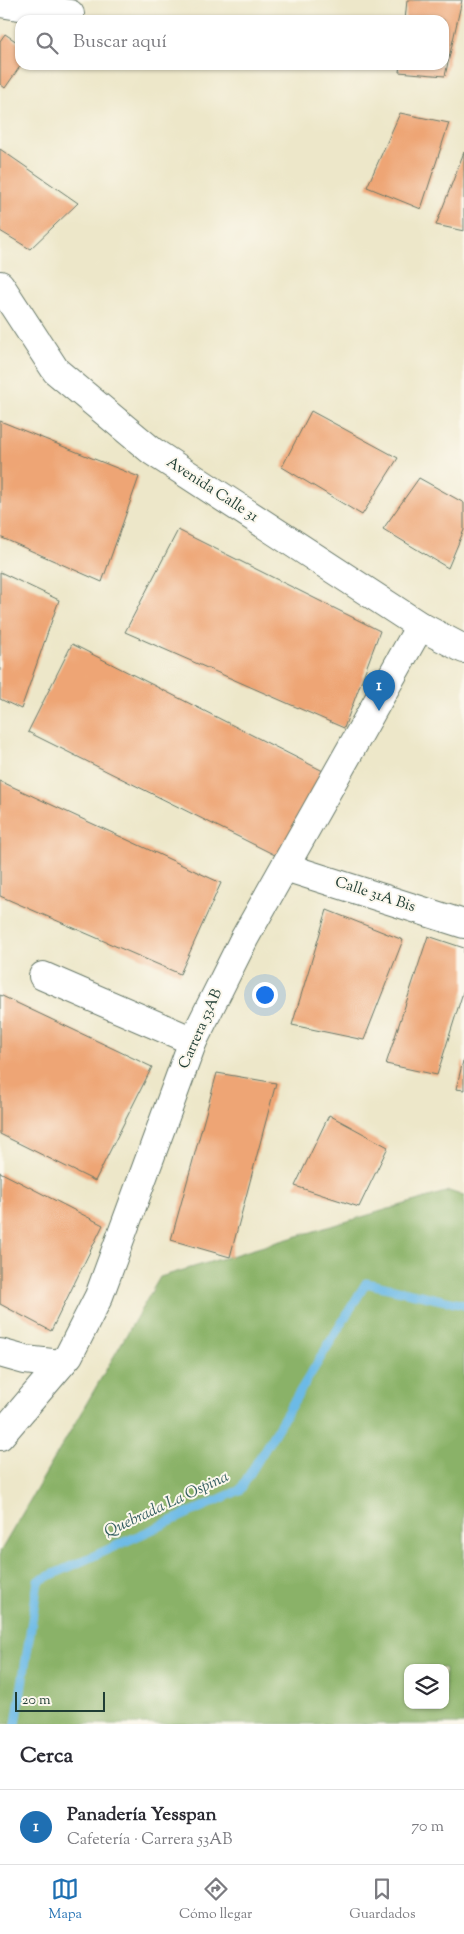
<!DOCTYPE html>
<html lang="es">
<meta charset="utf-8">
<style>
:root{--surface:#fff;--page:#f7f7f7;--text:#2b2b33;--muted:#7c7c81;--line:#e1e1e2;--accent:#1f6fb2}
body{margin:0;font-family:"Sorts Mill Goudy",serif;background:var(--page);color:var(--text)}
.controls{position:absolute;right:15px;bottom:15px;display:grid;overflow:hidden;border-radius:10px;box-shadow:0 1px 4px #0004}
.controls button{width:45px;height:45px;display:grid;place-items:center;padding:0;border:0;border-bottom:1px solid var(--line);background:var(--surface);color:var(--text);font:25px sans-serif}
.scale{position:absolute;left:15px;bottom:12px;width:90px;box-sizing:border-box;padding-left:5px;border:2px solid #1f3d34;border-top:0;font-size:14px;line-height:18px;white-space:nowrap;color:#1f3d34;-webkit-text-stroke:4px #fbf7ec;paint-order:stroke}
.you{position:absolute;left:264px;top:994px;width:18px;height:18px;margin:-12px;border:4px solid #fff;border-radius:50%;background:#1a73e8;box-shadow:0 0 0 8px #1a73e833}
.badge{display:grid;place-items:center;width:32px;height:32px;border-radius:50%;background:var(--accent);color:#fff;font-size:16px;font-weight:700}
.pin{position:absolute;translate:-50% -41px;filter:drop-shadow(0 1px 2px #0008)}
.pin::after{content:'';position:absolute;top:26px;width:18px;height:15px;background:inherit;clip-path:polygon(0 0,100% 0,50% 100%)}
.list{margin:0;padding:0;list-style:none}
h2{display:flex;justify-content:space-between;align-items:center;height:65px;margin:0;padding:0 20px;font-size:21px}
h2 small{font-size:16px;font-weight:400;color:var(--muted)}
.list li{display:grid;grid-template-columns:32px 1fr auto;gap:15px;align-items:center;box-sizing:border-box;height:75px;padding:0 20px;border-top:1px solid var(--line)}
.list b{display:block;font-size:19px;white-space:nowrap}
.list p{margin:0;font-size:16px;white-space:nowrap;color:var(--muted)}
.list em{font-size:16px;font-style:normal;color:var(--muted)}
.icon{flex:none;width:28px;height:28px;fill:none;stroke:currentColor;stroke-width:2;stroke-linecap:round;stroke-linejoin:round}
.map{position:relative;flex:none;width:464px;height:1724px;overflow:hidden}
.search{position:absolute;background:var(--surface);box-shadow:0 1px 4px #0004;left:15px;right:15px;top:15px;height:55px;display:flex;align-items:center;gap:12px;box-sizing:border-box;padding:0 18px;border-radius:15px;color:var(--muted);font-size:19px}
.sheet{height:140px;background:var(--surface)}
nav{display:flex;justify-content:space-around;align-items:center;box-sizing:border-box;height:70px;border-top:1px solid var(--line);background:var(--surface);font-size:14px;color:var(--muted)}
nav a{display:grid;justify-items:center;gap:2px}
nav .on{color:var(--accent)}
.map>svg:first-child{display:block}
.forest{fill:#8ab268;stroke:#54784e;fill-rule:evenodd}
.lines{fill:none;stroke-linecap:round;stroke-linejoin:round}
.stream{stroke:#6cbae6;stroke-width:9}
.building{fill:#eea574}
.minor-casing{stroke:#677868;stroke-width:30}
.minor{stroke:#fff;stroke-width:28}
.labels{text-anchor:middle;dominant-baseline:central;stroke-width:4;stroke-linejoin:round;paint-order:stroke}
.street-label{font-size:15px;fill:#1f3d34;stroke:#fbf7ec}
.water-label{font-size:16px;font-style:italic;fill:#325c60;stroke:#fbf7ec}
</style>
<div class="map">
<svg width="464" height="1724" viewBox="0 0 464 1724">
<rect width="100%" height="100%" fill="#fbf7ec"/>
<filter id="ink" filterUnits="userSpaceOnUse"><feTurbulence type="fractalNoise" baseFrequency=".02" numOctaves="2"/><feDisplacementMap in="SourceGraphic" scale="10" xChannelSelector="R" yChannelSelector="G"/><feConvolveMatrix kernelMatrix="1 2 1 2 8 2 1 2 1" color-interpolation-filters="sRGB"/></filter>
<filter id="wash" filterUnits="userSpaceOnUse"><feTurbulence type="fractalNoise" baseFrequency=".0096" numOctaves="4" result="noise"/><feDisplacementMap in="SourceGraphic" scale="20" xChannelSelector="R" yChannelSelector="G"/><feGaussianBlur stdDeviation="1.12" result="paint"/><feColorMatrix in="noise" values="0 0 0 0 0 0 0 0 0 0 0 0 0 0 0 0 0 1.4 0 .05"/><feComposite in="paint" operator="in"/></filter>
<g filter="url(#wash)">
<rect width="100%" height="100%" fill="#ede7c9"/>
<path class="forest" d="M449,1191L464,1196V1724H0V1552L160,1277ZM408,1668H445V1705H408Z"/>
<g class="lines">
<path class="stream" d="M16,1724L38,1581L240,1490L366,1283L464,1305"/>
</g>
<g id="blocks">
<g class="building">
<path d="M407,0H462L445,76L399,72L400,65H444V20H405Z"/>
<path d="M5,34L20,44L21,65L5,88L0,84V41Z"/>
<path d="M400,113L449,123L421,209L367,187Z"/>
<path d="M0,149L78,203L30,249L0,231Z"/>
<path d="M464,152V231L436,225Z"/>
<path d="M311,411L398,458L362,515L282,467Z"/>
<path d="M0,421L139,477L102,582L0,537Z"/>
<path d="M419,478L464,503V530L448,568L383,529Z"/>
<path d="M178,530L380,631L344,728L125,632Z"/>
<path d="M0,572L59,600L21,709L0,699Z"/>
<path d="M72,644L325,772L285,860L28,732Z"/>
<path d="M0,781L221,883L180,974L0,896Z"/>
<path d="M327,910L403,940L364,1040L292,1025Z"/>
<path d="M428,936L464,948V989L437,1075L386,1064Z"/>
<path d="M0,995L152,1067L95,1181L0,1134Z"/>
<path d="M463,1061H464V1090L456,1089Z"/>
<path d="M217,1073L276,1083L230,1257L171,1240Z"/>
<path d="M329,1115L388,1147L359,1207L295,1186Z"/>
<path d="M0,1172L103,1225L51,1331L0,1304Z"/>
</g>
</g>
</g>
<g filter="url(#ink)">
<use href="#blocks" fill-opacity="0" stroke="#677868" stroke-width="1"/>
<g class="lines">
<g class="minor-casing">
<g id="minor">
<path d="M0,3L70,14"/>
<path d="M0,285L56,371L152,451L420,626L464,649"/>
<path d="M285,867L464,924"/>
<path d="M43,976L193,1041"/>
<path d="M0,1353L25,1360L61,1364"/>
<path d="M0,1436L69,1355L99,1296L193,1041L244,939L420,626"/>
</g>
</g>
<use href="#minor" class="minor"/>
</g>
</g>
<g class="labels">
<g class="street-label">
<text transform="translate(212 490) rotate(33)">Avenida Calle 31</text>
<text transform="translate(375 895) rotate(18)">Calle 31A Bis</text>
<text transform="translate(201 1029) rotate(-66)">Carrera 53AB</text>
</g>
<g class="water-label">
<text transform="translate(167 1505) rotate(-25)">Quebrada La Ospina</text>
</g>
</g>
</svg>
<div class="controls">
<button><svg class="icon" aria-label="layers" viewBox="0 0 24 24"><path d="M12 4l9 5-9 5-9-5zM3 14l9 5 9-5"/></svg></button>
</div>
<div class="scale">20 m</div>
<div class="you"></div>
<div class="pin badge" style="left:379px;top:711px">1</div>
<div class="search"><svg class="icon" aria-label="search" viewBox="0 0 24 24"><circle cx="10" cy="10" r="6"/><path d="M15 15l6 6"/></svg>Buscar aquí</div>
</div>
<section class="sheet">
<h2>Cerca<small></small></h2>
<ul class="list">
<li><span class="badge">1</span><div><b>Panadería Yesspan</b><p>Cafetería · Carrera 53AB</p></div><em>70 m</em></li>
</ul>
</section>
<nav>
<a class="on"><svg class="icon" aria-label="map" viewBox="0 0 24 24"><path d="M3 6l6-2 6 2 6-2v14l-6 2-6-2-6 2zM9 4v14M15 6v14"/></svg>Mapa</a>
<a><svg class="icon" aria-label="directions" viewBox="0 0 24 24"><path d="M12 3l9 9-9 9-9-9zM9 14v-3h6M13 9l2 2-2 2"/></svg>Cómo llegar</a>
<a><svg class="icon" aria-label="saved" viewBox="0 0 24 24"><path d="M7 4h10v16l-5-4-5 4z"/></svg>Guardados</a>
</nav>
